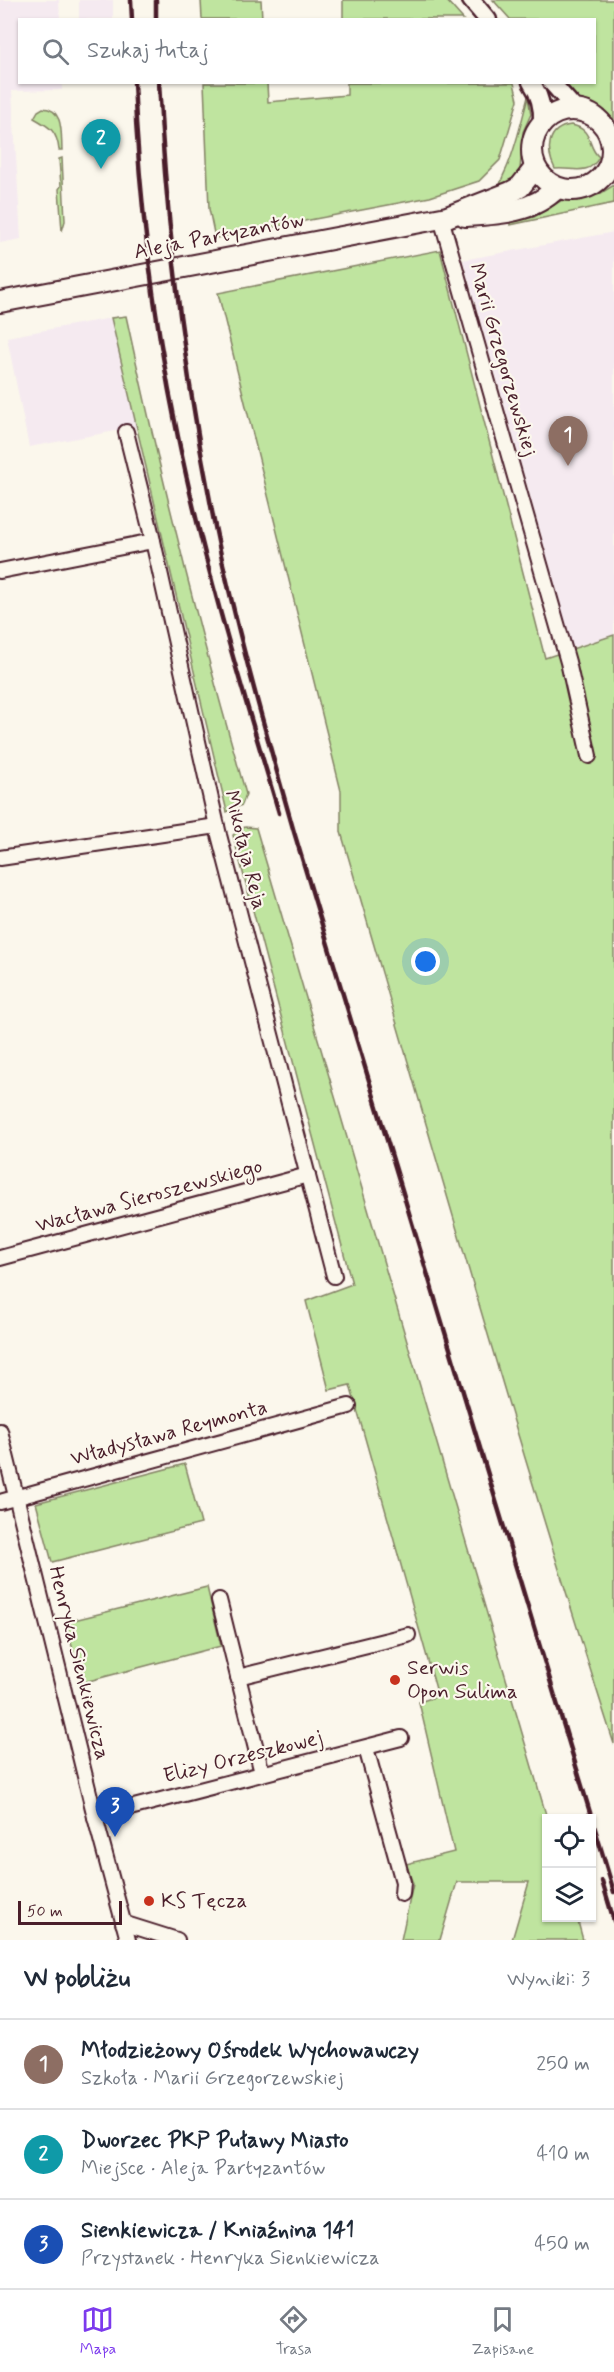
<!DOCTYPE html>
<html lang="pl">
<meta charset="utf-8">
<style>
:root{--surface:#fff;--page:#f6f6f7;--text:#1f2937;--muted:#747a83;--line:#e0e1e3;--accent:#7c3aed}
body{margin:0;font-family:Mynerve,sans-serif;background:var(--page);color:var(--text)}
.controls{position:absolute;right:18px;bottom:18px;display:grid;overflow:hidden;border-radius:0px;box-shadow:0 2px 4px #0004}
.controls button{width:54px;height:54px;display:grid;place-items:center;padding:0;border:0;border-bottom:2px solid var(--line);background:var(--surface);color:var(--text);font:30px sans-serif}
.scale{position:absolute;left:18px;bottom:15px;width:104px;box-sizing:border-box;padding-left:6px;border:3px solid #4a1f2b;border-top:0;font-size:16px;line-height:21px;white-space:nowrap;color:#4a1f2b;-webkit-text-stroke:4px #fbf7ec;paint-order:stroke}
.you{position:absolute;left:426px;top:962px;width:21px;height:21px;margin:-15px;border:4px solid #fff;border-radius:50%;background:#1a73e8;box-shadow:0 0 0 9px #1a73e833}
.badge{display:grid;place-items:center;width:39px;height:39px;border-radius:50%;background:var(--accent);color:#fff;font-size:20px;font-weight:700}
.pin{position:absolute;translate:-50% -50px;filter:drop-shadow(0 2px 3px #0008)}
.pin::after{content:'';position:absolute;top:32px;width:21px;height:18px;background:inherit;clip-path:polygon(0 0,100% 0,50% 100%)}
.list{margin:0;padding:0;list-style:none}
h2{display:flex;justify-content:space-between;align-items:center;height:78px;margin:0;padding:0 24px;font-size:26px}
h2 small{font-size:20px;font-weight:400;color:var(--muted)}
.list li{display:grid;grid-template-columns:39px 1fr auto;gap:18px;align-items:center;box-sizing:border-box;height:90px;padding:0 24px;border-top:2px solid var(--line)}
.list b{display:block;font-size:22px;white-space:nowrap}
.list p{margin:0;font-size:20px;white-space:nowrap;color:var(--muted)}
.list em{font-size:20px;font-style:normal;color:var(--muted)}
.icon{flex:none;width:33px;height:33px;fill:none;stroke:currentColor;stroke-width:2;stroke-linecap:round;stroke-linejoin:round}
.map{position:relative;flex:none;width:614px;height:1940px;overflow:hidden}
.search{position:absolute;background:var(--surface);box-shadow:0 2px 4px #0004;left:18px;right:18px;top:18px;height:66px;display:flex;align-items:center;gap:15px;box-sizing:border-box;padding:0 21px;border-radius:0px;color:var(--muted);font-size:22px}
.sheet{height:348px;background:var(--surface)}
nav{display:flex;justify-content:space-around;align-items:center;box-sizing:border-box;height:84px;border-top:2px solid var(--line);background:var(--surface);font-size:16px;color:var(--muted)}
nav a{display:grid;justify-items:center;gap:3px}
nav .on{color:var(--accent)}
.map>svg:first-child{display:block}
.built{fill:#f5eaf0}
.green{fill:#bfe49f;stroke:#848265;stroke-width:1.5}
.lines{fill:none;stroke-linecap:round;stroke-linejoin:round}
.minor-casing{stroke:#4a1f2b;stroke-width:18}
.tertiary-casing{stroke:#4a1f2b;stroke-width:21}
.secondary-casing{stroke:#4a1f2b;stroke-width:24}
.minor{stroke:#fbf7ec;stroke-width:14}
.tertiary{stroke:#fbf7ec;stroke-width:16}
.secondary{stroke:#fbf7ec;stroke-width:20}
.rail{stroke:#4a1f2b;stroke-width:4.5}
.poi-dot{fill:#c8321e;stroke:#fbf7ec;stroke-width:2}
.labels{text-anchor:middle;dominant-baseline:central;stroke-width:4.5;stroke-linejoin:round;paint-order:stroke}
.street-label{font-size:21px;fill:#4a1f2b;stroke:#fbf7ec}
.poi-label{font-size:21px;fill:#4a1f2b;stroke:#fbf7ec;text-anchor:start}
</style>
<div class="map">
<svg width="614" height="1940" viewBox="0 0 614 1940">
<rect width="100%" height="100%" fill="#fbf7ec"/>
<filter id="ink" filterUnits="userSpaceOnUse"><feTurbulence type="fractalNoise" baseFrequency=".0167" numOctaves="2"/><feDisplacementMap in="SourceGraphic" scale="12" xChannelSelector="R" yChannelSelector="G"/><feConvolveMatrix kernelMatrix="1 2 1 2 8 2 1 2 1" color-interpolation-filters="sRGB"/></filter>
<g filter="url(#ink)">
<g class="built">
<path d="M0,0H59L60,19L20,20V82L62,83V90L12,91L21,239L0,243Z"/>
<rect x="79" y="0" width="34" height="19"/>
<path d="M614,232V635L573,647L463,260Z"/>
<path d="M111,318L137,427L29,447L7,337Z"/>
</g>
<g class="green">
<path d="M201,0H261L262,19H202Z"/>
<path d="M343,0H446L463,19H343Z"/>
<path d="M493,0H614V126L601,109L571,96L558,83L594,82V20L510,19Z"/>
<path d="M204,83H267L268,102L347,95V83H514L518,100L500,160L479,181L430,197L215,238L209,209Z"/>
<path d="M528,97L531,114L523,132L520,170L511,180L500,186C501,178 505,173 508,165C517,143 522,119 528,97Z"/>
<path d="M43,108C64,109 61,134 62,150H59C57,131 50,127 34,118L38,111Z"/>
<path d="M571,125C594,129 586,146 599,157C589,177 572,167 555,169C546,151 546,128 571,125Z"/>
<path d="M62,158L65,221L62,231L59,189L61,186L59,159Z"/>
<path d="M614,185V203L510,225V222L534,217L567,197L598,195Z"/>
<path d="M440,250L545,658L614,635V1744C517,1442 430,1137 341,832V791L218,293Z"/>
<path d="M126,316C161,477 200,636 246,794L242,805L227,812L111,318Z"/>
<path d="M245,827L256,828L547,1818L546,1918H577L583,1940H512L529,1882H457L440,1940H401L413,1884L406,1864L454,1852L419,1702L438,1696L350,1385L329,1390L306,1301L352,1284L233,835Z"/>
<path d="M185,1464L201,1524L52,1562L36,1503Z"/>
<path d="M207,1587L221,1646L81,1683L66,1622Z"/>
</g>
<g class="lines">
<g class="minor-casing">
<g id="minor">
<path d="M441,218L568,662L589,756"/>
<path d="M126,432L151,532L219,835L334,1276"/>
<path d="M0,571L153,541"/>
<path d="M0,858L217,826"/>
<path d="M0,1258L308,1175"/>
<path d="M0,1431L95,1817L128,1940"/>
<path d="M0,1502L349,1406"/>
<path d="M219,1600L262,1773"/>
<path d="M238,1677L408,1635"/>
<path d="M366,1748L403,1882L402,1894"/>
<path d="M95,1817L401,1738"/>
<path d="M123,1923L177,1940"/>
</g>
</g>
<g class="tertiary-casing">
<g id="tertiary">
<path d="M471,0L488,20"/>
<path d="M531,82C540,95 543,107 542,122"/>
<path d="M551,82L576,110"/>
</g>
</g>
<g class="secondary-casing">
<g id="secondary">
<circle cx="572" cy="150" r="40"/>
<path d="M465,216C498,214 532,213 557,188"/>
<path d="M0,302L447,217L511,192L520,187L535,168"/>
</g>
</g>
<use href="#minor" class="minor"/>
<use href="#tertiary" class="tertiary"/>
<use href="#secondary" class="secondary"/>
<g class="rail">
<path d="M131,0L132,20"/>
<path d="M156,0V20"/>
<path d="M134,82C139,202 154,321 178,437C204,565 242,689 279,813"/>
<path d="M159,82C167,238 187,393 219,546C240,642 267,737 294,832L614,1892"/>
<path d="M602,1881L614,1921"/>
</g>
</g>
</g>
<g class="poi-dot">
<circle cx="395" cy="1680" r="6"/>
<circle cx="149" cy="1901" r="6"/>
</g>
<g class="labels">
<g class="street-label">
<text transform="translate(219 236) rotate(-11)">Aleja Partyzantów</text>
<text transform="translate(503 360) rotate(74)">Marii Grzegorzewskiej</text>
<text transform="translate(245 850) rotate(76)">Mikołaja Reja</text>
<text transform="translate(149 1196) rotate(-15)">Wacława Sieroszewskiego</text>
<text transform="translate(169 1433) rotate(-15)">Władysława Reymonta</text>
<text transform="translate(79 1663) rotate(76)">Henryka Sienkiewicza</text>
<text transform="translate(243 1757) rotate(-14)">Elizy Orzeszkowej</text>
</g>
<g class="poi-label">
<text x="407" y="1668">Serwis<tspan x="407" dy="24">Opon Sulima</tspan></text>
<text x="161" y="1901">KS Tęcza</text>
</g>
</g>
</svg>
<div class="controls">
<button><svg class="icon" aria-label="locate" viewBox="0 0 24 24"><circle cx="12" cy="12" r="6"/><path d="M12 2v4M12 18v4M2 12h4M18 12h4"/></svg></button>
<button><svg class="icon" aria-label="layers" viewBox="0 0 24 24"><path d="M12 4l9 5-9 5-9-5zM3 14l9 5 9-5"/></svg></button>
</div>
<div class="scale">50 m</div>
<div class="you"></div>
<div class="pin badge" style="left:568px;top:466px;background:#8d6e63">1</div>
<div class="pin badge" style="left:101px;top:169px;background:#0f9aa8">2</div>
<div class="pin badge" style="left:115px;top:1837px;background:#1a4fb4">3</div>
<div class="search"><svg class="icon" aria-label="search" viewBox="0 0 24 24"><circle cx="10" cy="10" r="6"/><path d="M15 15l6 6"/></svg>Szukaj tutaj</div>
</div>
<section class="sheet">
<h2>W pobliżu<small>Wyniki: 3</small></h2>
<ul class="list">
<li><span class="badge" style="background:#8d6e63">1</span><div><b>Młodzieżowy Ośrodek Wychowawczy</b><p>Szkoła · Marii Grzegorzewskiej</p></div><em>250 m</em></li>
<li><span class="badge" style="background:#0f9aa8">2</span><div><b>Dworzec PKP Puławy Miasto</b><p>Miejsce · Aleja Partyzantów</p></div><em>410 m</em></li>
<li><span class="badge" style="background:#1a4fb4">3</span><div><b>Sienkiewicza / Kniaźnina 141</b><p>Przystanek · Henryka Sienkiewicza</p></div><em>450 m</em></li>
</ul>
</section>
<nav>
<a class="on"><svg class="icon" aria-label="map" viewBox="0 0 24 24"><path d="M3 6l6-2 6 2 6-2v14l-6 2-6-2-6 2zM9 4v14M15 6v14"/></svg>Mapa</a>
<a><svg class="icon" aria-label="directions" viewBox="0 0 24 24"><path d="M12 3l9 9-9 9-9-9zM9 14v-3h6M13 9l2 2-2 2"/></svg>Trasa</a>
<a><svg class="icon" aria-label="saved" viewBox="0 0 24 24"><path d="M7 4h10v16l-5-4-5 4z"/></svg>Zapisane</a>
</nav>
